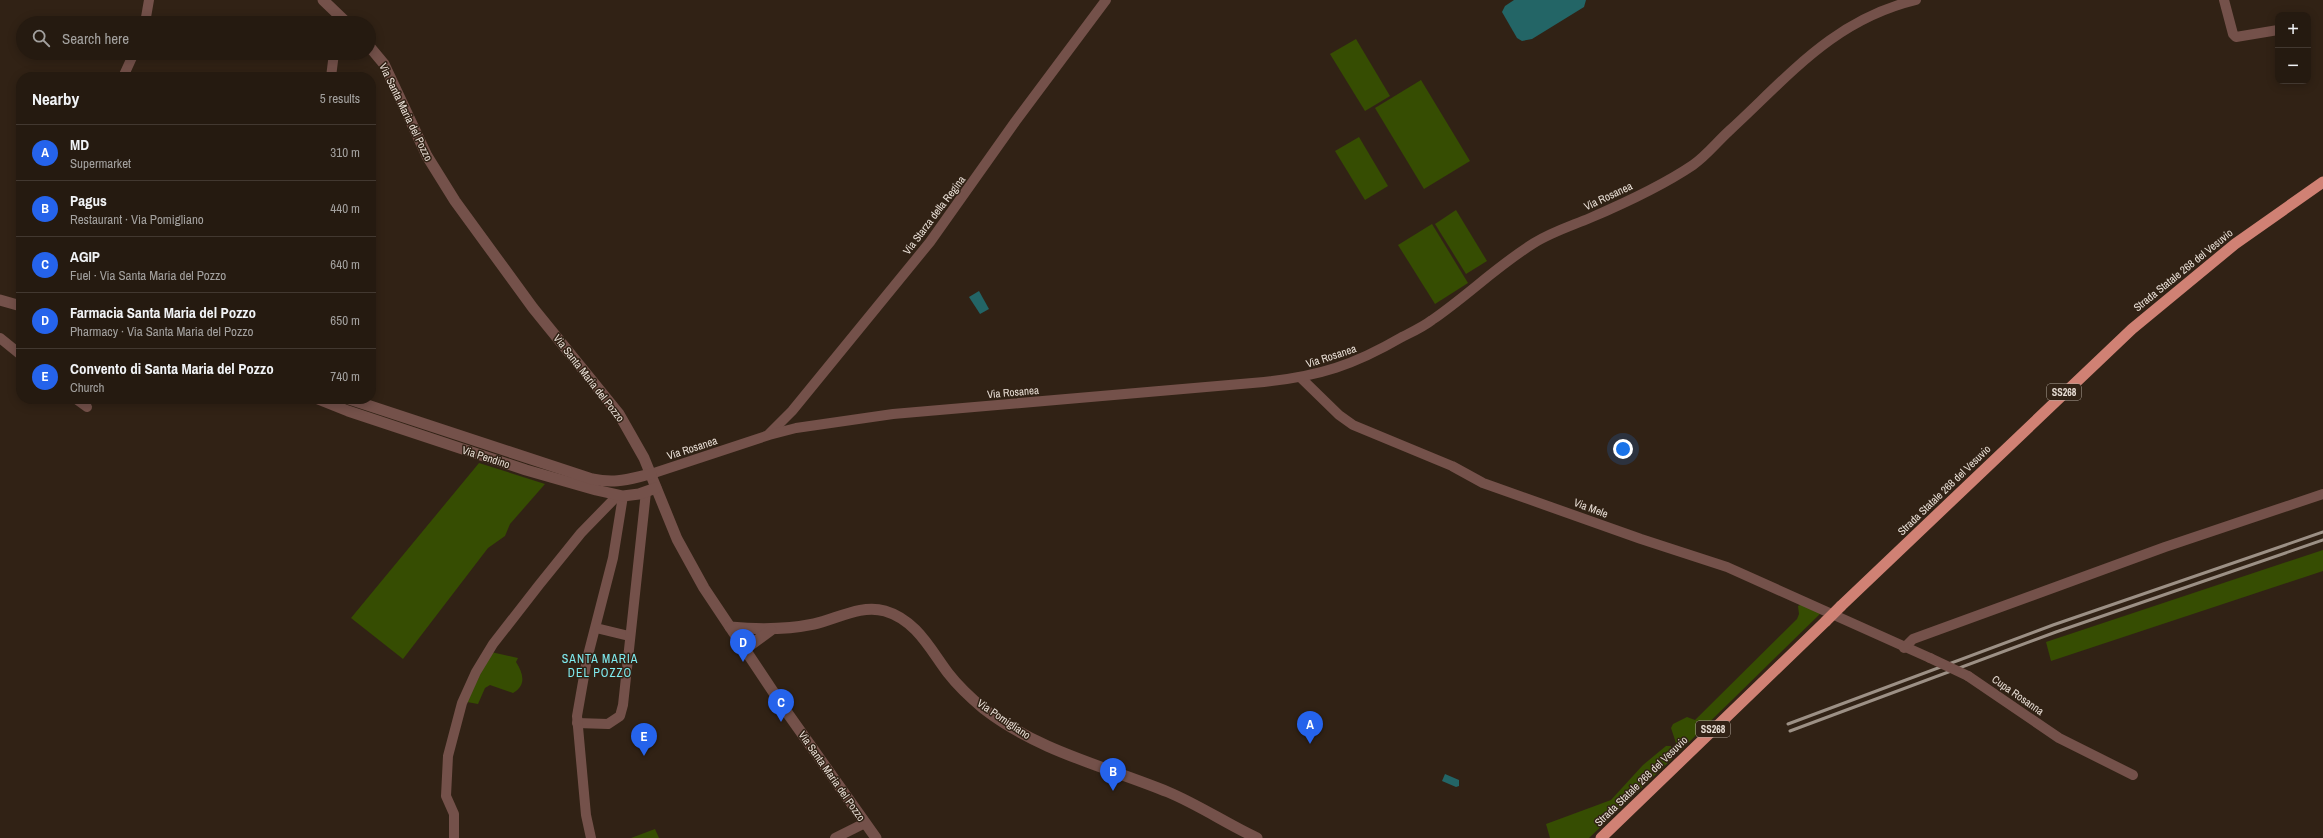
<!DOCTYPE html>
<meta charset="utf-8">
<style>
:root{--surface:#251a10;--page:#2d2319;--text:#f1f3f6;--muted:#a3a19f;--line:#423830;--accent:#2563eb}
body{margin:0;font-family:"Archivo Narrow",sans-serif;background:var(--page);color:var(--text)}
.controls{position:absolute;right:12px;top:12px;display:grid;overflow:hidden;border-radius:8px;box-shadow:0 2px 10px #0003}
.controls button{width:36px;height:36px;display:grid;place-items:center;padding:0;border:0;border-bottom:1px solid var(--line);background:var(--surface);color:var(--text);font:20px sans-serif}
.you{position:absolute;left:1623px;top:449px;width:14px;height:14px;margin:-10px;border:3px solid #fff;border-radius:50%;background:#1a73e8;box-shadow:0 0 0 6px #1a73e833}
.badge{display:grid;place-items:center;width:26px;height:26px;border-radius:50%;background:var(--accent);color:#fff;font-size:13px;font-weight:700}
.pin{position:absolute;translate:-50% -33px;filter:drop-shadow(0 1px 2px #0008)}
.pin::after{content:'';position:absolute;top:21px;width:14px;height:12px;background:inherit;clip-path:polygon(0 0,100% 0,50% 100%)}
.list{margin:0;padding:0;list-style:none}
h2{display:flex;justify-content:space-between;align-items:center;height:52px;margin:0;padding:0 16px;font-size:17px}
h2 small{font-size:13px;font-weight:400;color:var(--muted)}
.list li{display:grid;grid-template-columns:26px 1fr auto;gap:12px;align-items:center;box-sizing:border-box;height:56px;padding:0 16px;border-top:1px solid var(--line)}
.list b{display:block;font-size:15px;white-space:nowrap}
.list p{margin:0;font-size:13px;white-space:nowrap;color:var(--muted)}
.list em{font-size:13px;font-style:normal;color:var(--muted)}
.icon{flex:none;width:22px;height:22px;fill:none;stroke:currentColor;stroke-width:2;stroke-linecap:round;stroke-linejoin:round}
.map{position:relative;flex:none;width:2323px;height:838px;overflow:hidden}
.search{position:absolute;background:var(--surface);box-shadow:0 2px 10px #0003;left:16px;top:16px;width:360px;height:44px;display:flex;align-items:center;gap:10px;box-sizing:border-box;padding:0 14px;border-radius:22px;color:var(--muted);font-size:15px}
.panel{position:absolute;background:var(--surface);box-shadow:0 2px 10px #0003;left:16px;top:72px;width:360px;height:332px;border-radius:16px}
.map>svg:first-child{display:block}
.green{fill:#364d02}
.water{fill:#236566}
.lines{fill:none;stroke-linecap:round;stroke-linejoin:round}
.minor{stroke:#74514a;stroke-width:10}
.tertiary{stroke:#74514a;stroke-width:11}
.trunk{stroke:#d08174;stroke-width:11}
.rail{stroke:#9c9085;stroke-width:3}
.minor-bridge{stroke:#74514a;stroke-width:10}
.trunk-bridge{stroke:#d08174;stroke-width:11}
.labels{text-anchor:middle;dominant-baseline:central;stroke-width:3;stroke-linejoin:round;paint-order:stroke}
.shield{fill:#312215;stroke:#b1a69b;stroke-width:1}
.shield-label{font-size:10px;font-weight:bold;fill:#e8ded5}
.street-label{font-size:11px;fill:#e8ded5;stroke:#312215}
.neighbourhood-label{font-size:12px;letter-spacing:1px;fill:#7febef;stroke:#312215}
</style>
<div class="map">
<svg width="2323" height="838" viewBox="0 0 2323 838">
<rect width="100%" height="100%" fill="#312215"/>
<g class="green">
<path d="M1356,39L1390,96L1365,111L1330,54Z"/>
<path d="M1421,80L1470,161L1424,189L1375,108Z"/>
<path d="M1359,137L1388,186L1365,200L1335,151Z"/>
<path d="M1456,210L1487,261L1466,274L1435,224Z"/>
<path d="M1432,224L1468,283L1435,304L1398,245Z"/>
<path d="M479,463L545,484L510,524L505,536L488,548L403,659L351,618Z"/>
<path d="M2323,550V571L2051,661L2046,642Z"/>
<path d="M1802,604L1822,612L1679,752L1671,728L1673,724L1687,717L1695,720L1797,619L1799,614L1798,606Z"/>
<path d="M491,652L518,658L516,662C523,673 527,685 513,693L490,685L485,688L478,704L467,702Z"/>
<path d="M1666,746H1671L1672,759L1589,838H1550L1546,824L1611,800L1643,765Z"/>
<path d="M655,829L659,838H631Z"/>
</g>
<g class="water">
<path d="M1514,0H1586L1584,7L1532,39L1522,41L1517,38L1502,12L1505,6Z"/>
<path d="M979,291L989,309L980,314L969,297Z"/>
<path d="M1445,774L1459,780V786L1456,787L1442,781Z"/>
</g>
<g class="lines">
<g class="minor">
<path d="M2224,0L2233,34L2236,37L2278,30"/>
<path d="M145,23L149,0"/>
<path d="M123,77L134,53"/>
<path d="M331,77L334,53"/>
<path d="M0,338L21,355"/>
<path d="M1301,378L1339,415L1353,425L1452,466L1483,483L1641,539L1727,567L1930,658"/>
<path d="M76,399L87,407"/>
<path d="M769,434L792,411L930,242L1015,122L1106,0"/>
<path d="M651,474L769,435L796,428L893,414L1264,382C1320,376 1354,365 1402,337C1412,332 1423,327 1432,320C1467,296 1497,266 1534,243C1552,232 1571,226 1590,218C1625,203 1662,186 1693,165C1706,156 1717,142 1729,131C1789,76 1833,20 1916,0"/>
<path d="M596,628L629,636"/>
<path d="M1904,648L1913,639L2165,547L2323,494"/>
<path d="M1968,676L2059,738L2133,775"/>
<path d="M577,723L608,724L620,716L623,705L646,492"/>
<path d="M454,838V814L446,796L448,756L462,703L476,672L493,644L539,585L581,533L617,496"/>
<path d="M591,838L586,815L577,716L587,659L613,558L623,496"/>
<path d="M835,838L865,823"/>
</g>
<g class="tertiary">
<path d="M323,0L347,23"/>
<path d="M369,46L384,64L427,156L455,201L533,308L619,414L644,458L677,539L704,588L786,711L876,838"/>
<path d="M0,300L21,306"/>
<path d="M318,399L348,411L526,470L596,490L623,496L639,494L656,488"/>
<path d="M349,399L592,479C617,484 628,479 651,474"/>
<path d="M730,627C760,630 785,630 814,624C837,619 861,604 885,611C916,620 930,649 948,673C958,686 972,699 984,709C1038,751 1107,767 1168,792C1199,805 1227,824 1257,838"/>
<path d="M745,649L771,630"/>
</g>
<g class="trunk">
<path d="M1841,606L2132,329L2235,244L2323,182"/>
<path d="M1601,838L1826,621"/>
</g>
<g class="rail">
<path d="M1788,724L2053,625L2323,532"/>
<path d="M1790,731L2056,632L2323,540"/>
</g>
<path class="minor-bridge" d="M1930,658L1968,676"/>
<path class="trunk-bridge" d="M1826,621L1841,606"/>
</g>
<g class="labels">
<g class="shield">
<rect x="2047" y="384" width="34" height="16" rx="3"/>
<rect x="1696" y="721" width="34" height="16" rx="3"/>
</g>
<g class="shield-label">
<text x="2064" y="392">SS268</text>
<text x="1713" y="729">SS268</text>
</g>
<g class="street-label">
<text transform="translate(406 112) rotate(64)">Via Santa Maria del Pozzo</text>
<text transform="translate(1608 196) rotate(-25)">Via Rosanea</text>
<text transform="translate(934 215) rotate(-53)">Via Starza della Regina</text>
<text transform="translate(2183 270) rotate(-39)">Strada Statale 268 del Vesuvio</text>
<text transform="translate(1331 356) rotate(-18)">Via Rosanea</text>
<text transform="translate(589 378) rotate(52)">Via Santa Maria del Pozzo</text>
<text transform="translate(1013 392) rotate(-5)">Via Rosanea</text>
<text transform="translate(692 448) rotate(-18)">Via Rosanea</text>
<text transform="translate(486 457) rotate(18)">Via Pendino</text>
<text transform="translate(1944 490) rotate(-44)">Strada Statale 268 del Vesuvio</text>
<text transform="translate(1591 508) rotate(21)">Via Mele</text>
<text transform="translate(2018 695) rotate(35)">Cupa Rosanna</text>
<text transform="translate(1004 719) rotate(34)">Via Pomigliano</text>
<text transform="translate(832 776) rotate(55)">Via Santa Maria del Pozzo</text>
<text transform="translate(1641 781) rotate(-44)">Strada Statale 268 del Vesuvio</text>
</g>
<g class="neighbourhood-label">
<text x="600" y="659">SANTA MARIA<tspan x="600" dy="14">DEL POZZO</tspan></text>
</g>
</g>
</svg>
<div class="controls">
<button>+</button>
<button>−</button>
</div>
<div class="you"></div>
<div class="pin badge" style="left:1310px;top:744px">A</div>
<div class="pin badge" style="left:1113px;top:791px">B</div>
<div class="pin badge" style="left:781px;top:722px">C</div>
<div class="pin badge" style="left:743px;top:662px">D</div>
<div class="pin badge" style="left:644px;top:756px">E</div>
<div class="search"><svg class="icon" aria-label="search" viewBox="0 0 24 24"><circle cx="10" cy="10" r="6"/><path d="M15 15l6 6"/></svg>Search here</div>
<section class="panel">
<h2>Nearby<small>5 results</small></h2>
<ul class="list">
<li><span class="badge">A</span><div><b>MD</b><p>Supermarket</p></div><em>310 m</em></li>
<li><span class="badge">B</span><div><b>Pagus</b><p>Restaurant · Via Pomigliano</p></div><em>440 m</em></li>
<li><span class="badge">C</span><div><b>AGIP</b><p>Fuel · Via Santa Maria del Pozzo</p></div><em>640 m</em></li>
<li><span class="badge">D</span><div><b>Farmacia Santa Maria del Pozzo</b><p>Pharmacy · Via Santa Maria del Pozzo</p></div><em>650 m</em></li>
<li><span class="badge">E</span><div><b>Convento di Santa Maria del Pozzo</b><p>Church</p></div><em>740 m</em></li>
</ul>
</section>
</div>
